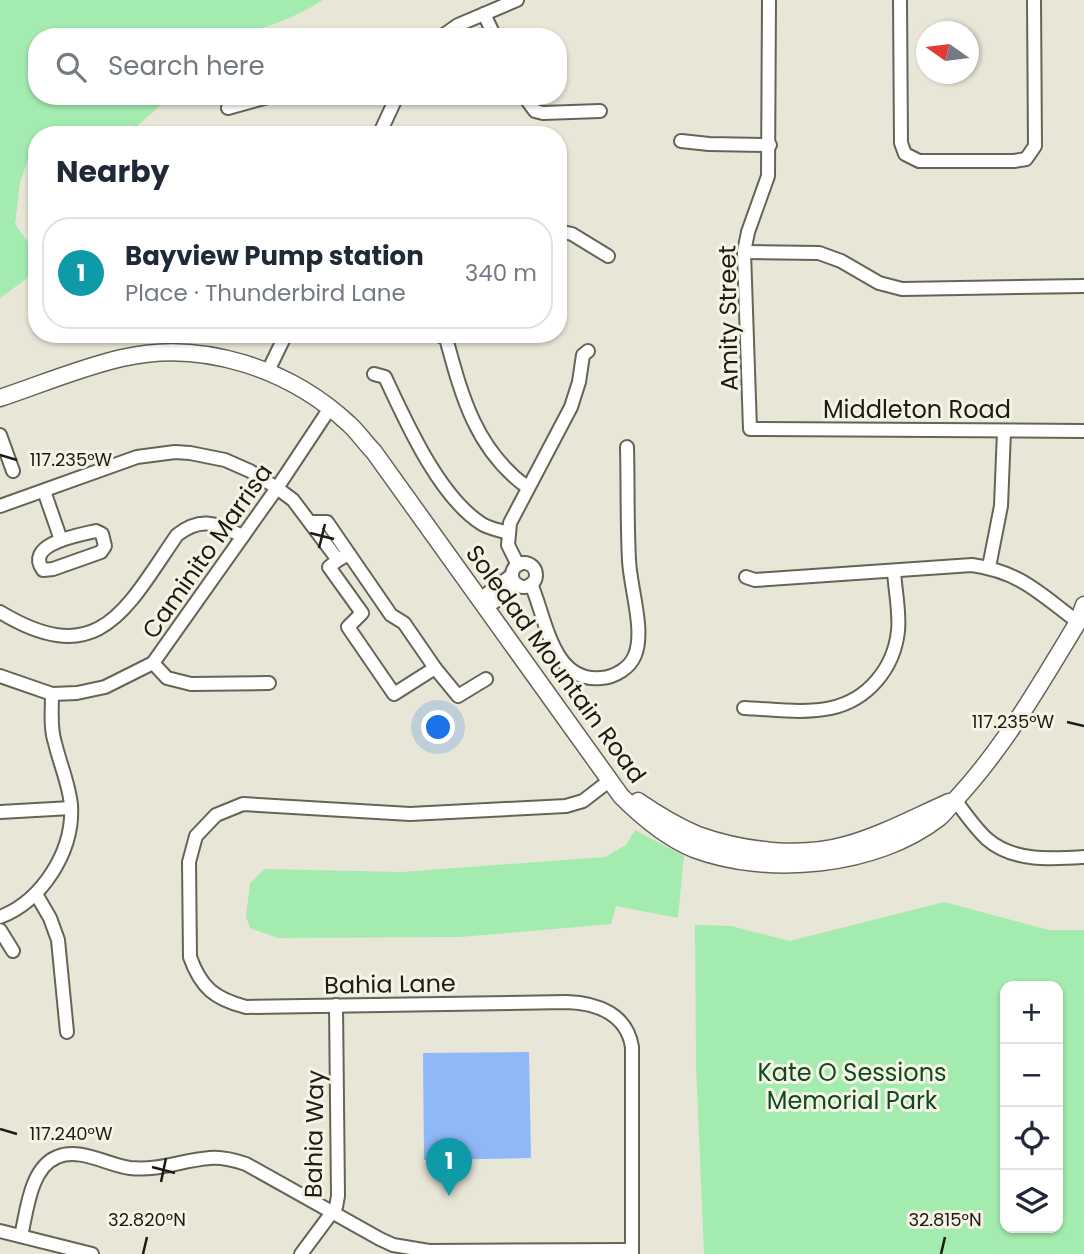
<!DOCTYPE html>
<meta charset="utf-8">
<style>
:root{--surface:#fff;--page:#f2f2f3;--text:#1f2937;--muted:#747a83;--line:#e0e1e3;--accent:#7c3aed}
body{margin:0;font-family:Poppins,sans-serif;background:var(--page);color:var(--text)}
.controls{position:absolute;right:21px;bottom:21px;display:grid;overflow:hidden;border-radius:14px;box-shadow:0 2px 5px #0004}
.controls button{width:63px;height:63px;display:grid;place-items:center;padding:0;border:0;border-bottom:2px solid var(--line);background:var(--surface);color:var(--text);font:35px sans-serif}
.compass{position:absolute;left:916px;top:21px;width:63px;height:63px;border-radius:50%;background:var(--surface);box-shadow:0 2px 5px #0004;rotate:284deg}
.you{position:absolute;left:439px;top:728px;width:24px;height:24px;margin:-18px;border:5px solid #fff;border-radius:50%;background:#1a73e8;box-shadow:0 0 0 10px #1a73e833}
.badge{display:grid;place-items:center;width:46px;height:46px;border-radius:50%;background:var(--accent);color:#fff;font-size:23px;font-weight:700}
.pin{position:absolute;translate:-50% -58px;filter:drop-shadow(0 2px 4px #0008)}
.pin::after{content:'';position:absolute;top:37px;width:24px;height:21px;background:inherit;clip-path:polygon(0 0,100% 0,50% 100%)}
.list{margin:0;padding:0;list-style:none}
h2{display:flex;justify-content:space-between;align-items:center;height:91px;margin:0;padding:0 28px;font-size:30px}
h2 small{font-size:23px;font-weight:400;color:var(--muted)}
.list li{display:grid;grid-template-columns:46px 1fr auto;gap:21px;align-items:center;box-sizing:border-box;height:112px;margin:0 14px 14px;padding:0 14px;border:2px solid var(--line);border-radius:28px}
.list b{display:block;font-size:26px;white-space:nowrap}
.list p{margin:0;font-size:23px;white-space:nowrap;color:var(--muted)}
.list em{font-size:23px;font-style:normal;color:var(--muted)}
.icon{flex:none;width:38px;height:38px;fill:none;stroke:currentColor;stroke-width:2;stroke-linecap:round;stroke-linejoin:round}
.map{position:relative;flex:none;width:1084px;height:1254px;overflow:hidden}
.search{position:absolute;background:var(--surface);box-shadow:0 2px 5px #0004;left:28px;top:28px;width:539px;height:77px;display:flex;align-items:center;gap:18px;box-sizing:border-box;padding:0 24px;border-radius:28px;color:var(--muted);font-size:26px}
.panel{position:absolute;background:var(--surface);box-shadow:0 2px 5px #0004;left:28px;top:126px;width:539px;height:217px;border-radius:28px}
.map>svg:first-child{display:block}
.green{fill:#a4ebaf;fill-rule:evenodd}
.water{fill:#8eb8f8}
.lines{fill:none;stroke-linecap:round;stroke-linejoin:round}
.minor-casing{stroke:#666457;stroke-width:16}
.major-casing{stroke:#666457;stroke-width:19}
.minor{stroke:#fff;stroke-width:12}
.major{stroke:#fff;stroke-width:16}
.ticks{fill:none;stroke:#1c1b16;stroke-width:2.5}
.labels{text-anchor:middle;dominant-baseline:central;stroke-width:6;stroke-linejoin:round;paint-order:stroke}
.street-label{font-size:24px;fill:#1c1b16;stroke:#f5f3e4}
.park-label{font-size:24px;fill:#0d4b1f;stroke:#f5f3e4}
.ticks-label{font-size:18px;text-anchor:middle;fill:#1c1b16;stroke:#f5f3e4;stroke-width:6;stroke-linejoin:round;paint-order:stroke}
</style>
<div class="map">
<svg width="1084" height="1254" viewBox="0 0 1084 1254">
<rect width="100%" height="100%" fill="#e8e6d7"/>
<g class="green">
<path d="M0,0H323C297,17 262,30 231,37H37V96H167L166,100L134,129L121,135H37V150L31,151L20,182L15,224L34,251L29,277L0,298Z"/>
<path d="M635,830L684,856L678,918L616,906L611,924L461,937L278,938L250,928L246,917L250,883L265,869L401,872L605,857L626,845Z"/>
<path d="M944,902L1049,930H1084V1254H704L696,1065L695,925L731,926L790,941ZM1005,986H1058V1228H1005Z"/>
</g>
<path class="water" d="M529,1052L531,1158L424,1160L423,1053Z"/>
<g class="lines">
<g class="minor-casing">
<g id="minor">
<path d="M769,0L768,176L748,232L744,252L750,429L1084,431"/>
<path d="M900,0L901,143L905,154L919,161H1014L1026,159L1035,146L1034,0"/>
<path d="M484,14L495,37"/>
<path d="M441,37L458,25L517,0"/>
<path d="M524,96L535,111L543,113L600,111"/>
<path d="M228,108L271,96"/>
<path d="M379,135L397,96"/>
<path d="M681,141L709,144L770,145"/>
<path d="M558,231L572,234L608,256"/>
<path d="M744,252L819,253L841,261L879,283L902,289L1084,286"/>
<path d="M438,335L446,338C462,397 476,450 527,487"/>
<path d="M268,371L286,334"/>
<path d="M374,374L385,377C406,422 439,497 482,524C490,529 500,530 508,533"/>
<path d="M0,435L13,471"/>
<path d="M44,491L61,540"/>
<path d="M0,506L137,457L175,452L190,453L225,460L250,471L277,488L293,500L338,560L349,554L391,615L404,623L435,668L458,696L486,679"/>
<path d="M311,522H327L349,554"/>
<path d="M96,531L102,534L105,546L101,552L53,569L43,570C24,544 79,535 96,531Z"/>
<path d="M338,560L329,567L362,613L348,627L394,694L435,668"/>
<circle cx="524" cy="575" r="12"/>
<path d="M518,565L508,545L510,523L571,407L579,382L583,355L588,351"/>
<path d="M989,567L1001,506L1004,431"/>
<path d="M746,577L755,580L972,565C1021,572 1040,594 1078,622"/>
<path d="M531,584C546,618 552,683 601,678C615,677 630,668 635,655C645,630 630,587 629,560C627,522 628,485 627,447"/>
<path d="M480,599L512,575"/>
<path d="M486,608L518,585"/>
<path d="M0,612C99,672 126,609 177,535C203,515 217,525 243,536"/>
<path d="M153,663L167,678L191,684L269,683"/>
<path d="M0,676L52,694L77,693L105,687L153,663L277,488L330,408"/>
<path d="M744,708C772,709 804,714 831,708C868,700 894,668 898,631C900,612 895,590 894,571"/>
<path d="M609,781L583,801L566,806L410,814L243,804L216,815L196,836L189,862L190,957C201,988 215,999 246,1007L567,1002C597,1003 627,1014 632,1047V1254"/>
<path d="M955,800C965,813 975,828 987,839C1013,862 1052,859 1084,857"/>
<path d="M0,812L71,808"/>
<path d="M36,894L50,918L58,940L67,1032"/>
<path d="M0,917C42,901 74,851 71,805C69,784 60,764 55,743C50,728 52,710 52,694"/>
<path d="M0,930L13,951"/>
<path d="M0,1231L92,1254"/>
<path d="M21,1236C27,1211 30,1168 57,1157C80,1147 107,1165 130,1168C161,1171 182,1160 210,1158C222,1157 234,1160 246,1164L380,1239L393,1245L429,1251L632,1250"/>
<path d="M301,1254L336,1207L338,1196L336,1005"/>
</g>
</g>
<g class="major-casing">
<g id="major">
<path d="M0,398C39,385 82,367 122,358C202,339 290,369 349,424C358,432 365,443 374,452L621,796C642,817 667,838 694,849C768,877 876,867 939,818C946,812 951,804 957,798C1005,746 1041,683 1078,622L1084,605"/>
<path d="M638,801C657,814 677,826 698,835C743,851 800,858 846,845C882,835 915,817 949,802"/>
</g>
</g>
<use href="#minor" class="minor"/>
<use href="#major" class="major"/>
</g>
<path class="ticks" d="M0,455L17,460M310,533L334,539M319,548L325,524M1067,722L1084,726M0,1129L17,1134M152,1167L175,1173M161,1182L166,1158M143,1254L147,1237M941,1254L945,1237"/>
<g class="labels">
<g class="street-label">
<text transform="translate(728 318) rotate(-91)">Amity Street</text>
<text x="917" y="409">Middleton Road</text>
<text transform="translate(207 551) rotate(-55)">Caminito Marrisa</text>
<text transform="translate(556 664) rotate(54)">Soledad Mountain Road</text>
<text transform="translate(390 984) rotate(-1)">Bahia Lane</text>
<text transform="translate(314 1134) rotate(-89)">Bahia Way</text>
</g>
<g class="park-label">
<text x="852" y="1072">Kate O Sessions<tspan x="852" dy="28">Memorial Park</tspan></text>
</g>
</g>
<g class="ticks-label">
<text x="71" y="466">117.235°W</text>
<text x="1013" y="728">117.235°W</text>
<text x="71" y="1140">117.240°W</text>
<text x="147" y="1226">32.820°N</text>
<text x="945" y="1226">32.815°N</text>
</g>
</svg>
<div class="controls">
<button>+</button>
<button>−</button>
<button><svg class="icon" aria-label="locate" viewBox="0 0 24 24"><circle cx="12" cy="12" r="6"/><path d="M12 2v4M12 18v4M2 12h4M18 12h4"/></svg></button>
<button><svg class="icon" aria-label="layers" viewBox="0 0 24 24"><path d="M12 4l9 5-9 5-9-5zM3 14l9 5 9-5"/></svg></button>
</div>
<svg class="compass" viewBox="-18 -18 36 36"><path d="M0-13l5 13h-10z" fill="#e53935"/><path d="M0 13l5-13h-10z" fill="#747a83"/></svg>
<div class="you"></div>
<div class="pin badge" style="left:449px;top:1196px;background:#0f9aa8">1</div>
<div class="search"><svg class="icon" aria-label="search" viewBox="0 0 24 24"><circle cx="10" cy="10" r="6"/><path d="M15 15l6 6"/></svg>Search here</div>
<section class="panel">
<h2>Nearby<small></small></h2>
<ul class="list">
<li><span class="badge" style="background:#0f9aa8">1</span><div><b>Bayview Pump station</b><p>Place · Thunderbird Lane</p></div><em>340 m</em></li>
</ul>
</section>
</div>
